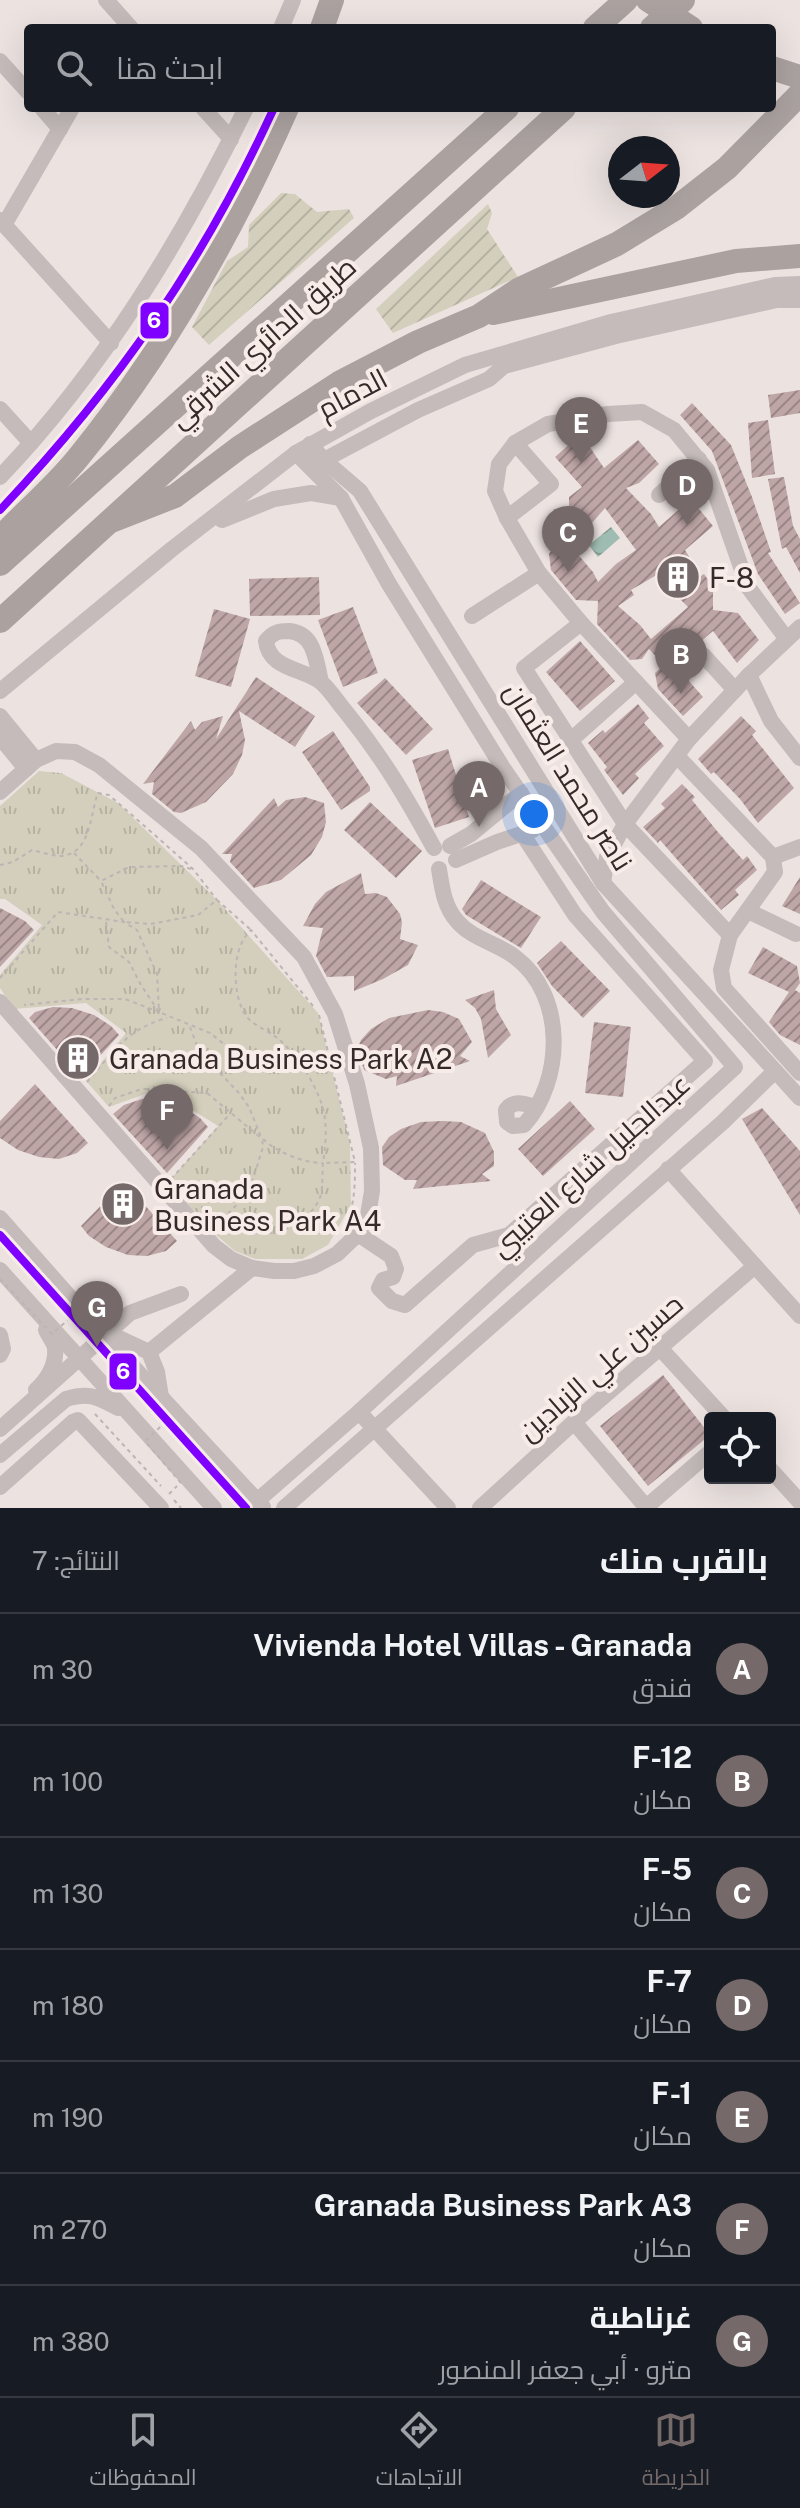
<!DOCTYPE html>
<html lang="ar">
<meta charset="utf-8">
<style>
:root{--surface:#171b24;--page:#20242c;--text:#f1f3f6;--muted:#9ea1a6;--line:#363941;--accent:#756a69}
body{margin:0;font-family:"Public Sans",Cairo,sans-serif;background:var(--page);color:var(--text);direction:rtl}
.controls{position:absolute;right:24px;bottom:24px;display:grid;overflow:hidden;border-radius:8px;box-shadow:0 8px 32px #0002}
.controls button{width:72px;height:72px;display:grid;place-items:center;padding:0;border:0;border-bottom:2px solid var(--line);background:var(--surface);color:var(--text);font:40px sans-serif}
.compass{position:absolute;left:608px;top:136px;width:72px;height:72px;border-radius:50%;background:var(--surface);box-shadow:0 8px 32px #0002;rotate:73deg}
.you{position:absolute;left:534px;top:814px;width:28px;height:28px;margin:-20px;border:6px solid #fff;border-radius:50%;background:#1a73e8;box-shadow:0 0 0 12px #1a73e833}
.badge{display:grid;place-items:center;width:52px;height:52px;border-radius:50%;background:var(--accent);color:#fff;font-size:26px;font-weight:700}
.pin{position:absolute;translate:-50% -66px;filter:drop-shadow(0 2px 4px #0008)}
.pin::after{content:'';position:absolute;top:42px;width:28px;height:24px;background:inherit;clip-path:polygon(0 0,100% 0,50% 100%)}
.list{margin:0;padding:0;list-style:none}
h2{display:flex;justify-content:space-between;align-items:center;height:104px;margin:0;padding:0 32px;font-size:34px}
h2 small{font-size:26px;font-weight:400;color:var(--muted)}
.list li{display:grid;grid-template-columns:52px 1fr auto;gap:24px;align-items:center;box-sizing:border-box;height:112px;padding:0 32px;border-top:2px solid var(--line)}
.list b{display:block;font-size:30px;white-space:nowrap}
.list p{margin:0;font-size:26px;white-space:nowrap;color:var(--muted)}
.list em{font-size:26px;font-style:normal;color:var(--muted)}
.icon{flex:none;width:44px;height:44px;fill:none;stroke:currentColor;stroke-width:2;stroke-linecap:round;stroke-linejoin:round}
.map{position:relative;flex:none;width:800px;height:1508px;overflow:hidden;direction:ltr}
.search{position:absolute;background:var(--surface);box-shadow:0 8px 32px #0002;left:24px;right:24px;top:24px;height:88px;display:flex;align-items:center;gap:20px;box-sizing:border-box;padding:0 28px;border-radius:8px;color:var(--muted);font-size:30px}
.sheet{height:888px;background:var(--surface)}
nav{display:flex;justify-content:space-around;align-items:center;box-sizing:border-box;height:112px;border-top:2px solid var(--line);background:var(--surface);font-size:22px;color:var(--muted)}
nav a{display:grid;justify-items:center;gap:4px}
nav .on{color:var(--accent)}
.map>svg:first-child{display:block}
.grass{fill:url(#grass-tufts)}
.garden{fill:url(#garden-furrows)}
.water{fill:url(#water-waves)}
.building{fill:url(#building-hatch);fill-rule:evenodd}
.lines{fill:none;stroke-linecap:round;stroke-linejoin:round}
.path{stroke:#bdb4b3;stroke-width:2;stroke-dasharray:4 4;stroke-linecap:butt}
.minor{stroke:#c4bbba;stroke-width:16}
.highway{stroke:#aba2a0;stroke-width:24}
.path-bridge{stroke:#bdb4b3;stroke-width:2;stroke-dasharray:4 4;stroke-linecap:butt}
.minor-bridge{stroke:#c4bbba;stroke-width:16}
.highway-bridge{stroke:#aba2a0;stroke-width:24}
.metro-1-casing{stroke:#f8ece9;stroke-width:14}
.metro-1{stroke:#7f00ff;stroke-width:8}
.labels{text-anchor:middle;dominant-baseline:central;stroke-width:8;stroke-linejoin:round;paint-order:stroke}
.street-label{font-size:28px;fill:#352929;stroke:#f8ece9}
.poi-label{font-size:28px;fill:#352929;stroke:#f8ece9;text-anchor:start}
.line-badge{stroke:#f8ece9;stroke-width:3}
.badge-label{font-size:22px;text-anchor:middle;font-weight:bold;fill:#fff}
</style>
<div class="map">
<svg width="800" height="1508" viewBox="0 0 800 1508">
<defs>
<pattern id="grass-tufts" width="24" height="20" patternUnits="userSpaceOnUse" patternTransform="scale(2)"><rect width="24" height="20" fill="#d3cfbc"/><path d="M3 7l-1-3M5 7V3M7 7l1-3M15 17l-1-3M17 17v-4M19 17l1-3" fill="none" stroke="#b6b2a2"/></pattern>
<pattern id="garden-furrows" width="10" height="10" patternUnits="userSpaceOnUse" patternTransform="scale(2)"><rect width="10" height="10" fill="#d3cfbc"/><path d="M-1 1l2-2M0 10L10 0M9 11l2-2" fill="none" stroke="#b6b2a2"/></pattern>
<pattern id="water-waves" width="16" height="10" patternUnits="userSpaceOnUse" patternTransform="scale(2)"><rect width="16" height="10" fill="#9fbcb2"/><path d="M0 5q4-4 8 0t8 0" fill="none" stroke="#829991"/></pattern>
<pattern id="building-hatch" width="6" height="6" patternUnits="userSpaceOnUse" patternTransform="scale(2)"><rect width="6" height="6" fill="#bea5a6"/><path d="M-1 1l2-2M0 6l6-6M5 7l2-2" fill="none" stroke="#9b8687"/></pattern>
</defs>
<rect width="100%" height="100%" fill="#ece3e1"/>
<path class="grass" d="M39,771L61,773L118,803L217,900L318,1013L350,1144L351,1205L328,1245L302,1259H255L235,1251L209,1229L169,1181L218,1126L159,1089L109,1107L86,1081L126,1033L86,1003L14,1009L0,988V975L42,925L5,899H0V806Z"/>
<g class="garden">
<path d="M281,193L295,194L317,212L349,209L354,218L209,345L192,327L227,261L248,247L249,225Z"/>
<path d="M488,204L492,213L487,229L518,277L393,333L376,309Z"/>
</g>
<path class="water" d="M611,527L620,538L598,557L589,545Z"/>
<g class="building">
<path d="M800,390V413L771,418L768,395Z"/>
<path d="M692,403L731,445L752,497L771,552L768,553L800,603L785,614L758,574L712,451L680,415Z"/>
<path d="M768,420L775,474L752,478L748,423Z"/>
<path d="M581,434L604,468L638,440L659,464L639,483L626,488L651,514L659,527L691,499L713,526L685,550L701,576L704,574L713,587V610L738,613L759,640L737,663L713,631L674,664L703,697L683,716L658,689L655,673L664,665L649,649L642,659L630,660L597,624L598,601L576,600L551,570L549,554L557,543L549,532L548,521L554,509L569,508V497L582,487L555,457ZM605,508L636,550L616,564L598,582L593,572L569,544L578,534L582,523L591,524ZM660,573L672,591L688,607L651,639L640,625L618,606L634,595L631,590Z"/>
<path d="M784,477L793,526L800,539V573L786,547L782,549L768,479Z"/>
<path d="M319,577L320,615L250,616L249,579Z"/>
<path d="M353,607L378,673L343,687L318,620Z"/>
<path d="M214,609L250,619L231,687L195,676Z"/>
<path d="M580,641L615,681L580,711L546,672Z"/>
<path d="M256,677L315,716L295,747L239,711L245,740L242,755L233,774L206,802L181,813L174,812L152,794L154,782L143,784L191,721L195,730L202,722L223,716L216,739Z"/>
<path d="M385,678L433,729L406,755L357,703Z"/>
<path d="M638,704L649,718L644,723L664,746L635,774L639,778L623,795L604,770L607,767L588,743L603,730L605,733Z"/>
<path d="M741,716L756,731L752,735L794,788L758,823L740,799L714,772L711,774L698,759Z"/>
<path d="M333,731L370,787V791L341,810L302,752Z"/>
<path d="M448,749L469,817L435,828L412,760Z"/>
<path d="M682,784L695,797L692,800L717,831L743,860L747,856L757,870L735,890L739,895L721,910L660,840L658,843L643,827L665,808L661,804Z"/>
<path d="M305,797L324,803L326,822L322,837L311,855L281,880L254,888L230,862L232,854H222L274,798L278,807L286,800Z"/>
<path d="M370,802L422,851L396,878L344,830Z"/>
<path d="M361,873L365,894L376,893L387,897L400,914L402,922L400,939L418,945L408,965L383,979L354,991V976L327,977L316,956L323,928L303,926L315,904L326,892Z"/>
<path d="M800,877V914L782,906Z"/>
<path d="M481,880L541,917L521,948L466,915L462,909Z"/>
<path d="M0,908L25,921L34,930L0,967Z"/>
<path d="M561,941L610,991L583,1018L552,986L537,963Z"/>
<path d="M763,947L797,966L800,983L795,990L800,993V1045L780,1035L769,1022L789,992L748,973Z"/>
<path d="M494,990L496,1009L511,1035L488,1058L481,1019L475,1008L465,1000Z"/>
<path d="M53,1007L72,1008L94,1015L111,1026L119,1035L81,1077L29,1018L35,1012Z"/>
<path d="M428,1010L443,1012L459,1019L472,1042L460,1056L470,1061L396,1086L397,1076L386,1079L364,1070L357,1049L361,1040L371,1029L389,1018Z"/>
<path d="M594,1022L631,1027L623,1097L585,1093Z"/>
<path d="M35,1084L88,1143L77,1153L59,1159L39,1157L18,1150L0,1138V1121Z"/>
<path d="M142,1099L161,1100L183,1107L200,1118L208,1127L167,1173L113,1114L124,1105Z"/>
<path d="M570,1101L595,1129L543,1176L518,1149Z"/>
<path d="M762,1108L800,1151V1215L742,1119Z"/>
<path d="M443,1121L461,1122L485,1133L494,1152V1166L482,1174L491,1181L413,1189L417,1180H405L383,1165L382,1147L389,1137L401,1129L421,1122Z"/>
<path d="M124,1182L177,1241L166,1251L147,1256L128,1255L106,1247L89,1236L81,1226Z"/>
<path d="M663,1375L710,1435L648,1486L600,1426Z"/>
</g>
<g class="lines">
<g class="path">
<path d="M74,853L100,880"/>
<path d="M0,865L13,862L32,850C41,852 50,855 59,856C91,856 90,814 98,793L109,795L157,837L193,869L217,900"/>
<path d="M191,869L181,866L129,867L101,881L114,909L124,922L151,924L198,915L217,900L250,929"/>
<path d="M106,922L109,947L129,962L141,985L159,1012L210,1033L239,1056L274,1065L302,1067L329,1062"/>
<path d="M0,978L58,912L124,922L137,930L157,974L159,1012L125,999H82L24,1005"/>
<path d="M313,1006L251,930C232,947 232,988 243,1011C250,1025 264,1028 276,1037C296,1053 312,1078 321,1102C328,1121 326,1143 323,1163C322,1173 323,1184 321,1194C315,1218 281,1236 258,1233C247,1232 234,1222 225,1217L249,1192L263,1147L262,1138C276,1152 303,1163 323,1163"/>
<path d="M319,1015L355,1162L323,1163"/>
<path d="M190,1027L199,1051L238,1092L249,1107L261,1137"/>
<path d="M87,1082C114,1051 127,1029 167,1018"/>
<path d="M109,1106L115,1098L142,1089L207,1093L261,1138"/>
<path d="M171,1179L229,1115"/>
<path d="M213,1226L224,1218"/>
<path d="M344,1227C355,1208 355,1184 355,1163"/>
<path d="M95,1414L161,1486"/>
<path d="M169,1494L177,1486"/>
<path d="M174,1500L181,1508"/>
</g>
<g class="minor">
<path d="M106,0L131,28"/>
<path d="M281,28L293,0"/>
<path d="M0,61L28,92"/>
<path d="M42,108L60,129"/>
<path d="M203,108L231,139"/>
<path d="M0,220L111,343"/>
<path d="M4,225L72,108"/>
<path d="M0,409L31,443"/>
<path d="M310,444L324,460L360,491L603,883L800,1098"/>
<path d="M324,460L418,410L489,379L504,366L616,336L777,300H800"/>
<path d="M0,477C103,369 181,241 246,108"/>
<path d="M659,495L699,459"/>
<path d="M507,518L551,484L515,443"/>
<path d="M222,520L274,499L311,493L341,498"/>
<path d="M472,616L539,573"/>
<path d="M581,623L524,668L625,824L730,935"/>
<path d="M703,655L735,690"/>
<path d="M749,675L771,721L800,758"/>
<path d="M321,682C316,661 315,633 289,631C279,631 273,632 266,641C269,670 304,668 322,683C331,691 338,703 346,712C383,758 406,797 434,848"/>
<path d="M0,691L172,549L296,453L371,411L465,365L611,322L775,285L800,284"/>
<path d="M0,716L36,760"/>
<path d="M0,737L26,769"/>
<path d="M689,739L581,623L539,573L507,518L495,491L499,464L515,443L548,424L608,414L642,412L674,430L707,470L748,587L786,638"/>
<path d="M571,740L636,682"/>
<path d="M677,756L773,857L775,872L730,935L721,970L724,988L800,1073"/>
<path d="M0,792L36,760L56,751L75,752L99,765L201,848L304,957L335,1014L357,1084L371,1148L372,1191L368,1215L358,1234L337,1254L314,1266L294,1271H274L252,1268L231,1259L214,1246L0,1002"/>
<path d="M450,846L471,834L521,793"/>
<path d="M773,857L800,847"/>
<path d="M456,860L497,842L533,830"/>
<path d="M439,869C442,888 444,906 457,921C472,939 497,943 515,957C566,995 564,1080 524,1125L513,1126L507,1122L506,1110C514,1099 525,1104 536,1107"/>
<path d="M603,883L607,857L625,824L689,739L749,675L800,627"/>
<path d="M748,911L796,934"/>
<path d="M668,1169L800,1316"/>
<path d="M0,1218L98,1329L263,1507"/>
<path d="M358,1234L391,1256L396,1269L393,1277L383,1280L379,1288L392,1301L405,1305L473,1245L509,1235L705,1061L575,915L523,835"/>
<path d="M0,1270L214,1508"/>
<path d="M106,1332L149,1352L157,1372L161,1397"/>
<path d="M0,1335L3,1349L0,1355"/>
<path d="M660,1348L724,1418"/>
<path d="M149,1352L252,1268"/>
<path d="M36,1390C47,1380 57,1364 55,1348C54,1342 48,1335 46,1330"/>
<path d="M359,1412L448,1508"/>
<path d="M574,1422L646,1507"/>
<path d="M0,1455L66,1399C90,1392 97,1397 118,1408"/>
<path d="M770,1469L800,1502"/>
<path d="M0,1487L73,1422L78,1420L161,1508"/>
<path d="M249,1508L359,1412L735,1067L603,912L503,768L389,584L341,498L296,453"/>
<path d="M284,1508L723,1122L775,1071"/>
<path d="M480,1508L574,1422L755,1266"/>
<path d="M645,1508L710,1452"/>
</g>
<g class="highway">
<path d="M322,28L332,0"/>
<path d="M595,28L626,0"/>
<path d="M652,28L683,0"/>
<path d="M772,68L800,77"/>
<path d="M493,313L736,261L800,256"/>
<path d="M111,521L175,496L240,447L339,383L418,342L479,316L518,290L617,244L676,208L727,168L800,94"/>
<path d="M0,538C25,512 54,487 77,459C162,355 233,230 287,108"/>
<path d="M0,564L507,108"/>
<path d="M0,621L564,108"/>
</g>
<g class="path-bridge">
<path d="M0,1279L52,1334L77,1312L24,1251"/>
<path d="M181,1483L145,1441L172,1416L210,1460"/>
</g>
<path class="minor-bridge" d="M0,1429L130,1313L181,1294"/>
<path class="highway-bridge" d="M648,0L691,28"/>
<g class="metro-1-casing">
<g id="metro-1">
<path d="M0,510C118,385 202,264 274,108"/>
<path d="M0,1235L246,1508"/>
</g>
</g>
<use href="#metro-1" class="metro-1"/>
</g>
<defs>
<g id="building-disc" transform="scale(2.3)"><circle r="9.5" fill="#756a69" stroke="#f8ece9"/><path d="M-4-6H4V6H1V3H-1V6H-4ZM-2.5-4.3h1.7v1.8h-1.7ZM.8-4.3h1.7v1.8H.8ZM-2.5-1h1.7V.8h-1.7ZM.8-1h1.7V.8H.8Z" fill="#fff"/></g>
</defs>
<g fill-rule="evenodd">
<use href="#building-disc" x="678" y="577"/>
<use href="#building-disc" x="78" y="1058"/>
<use href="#building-disc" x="123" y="1204"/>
</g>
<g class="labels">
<g class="street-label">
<text transform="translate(262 342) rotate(-42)">طريق الدائري الشرقي</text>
<text transform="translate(352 393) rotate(-28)">الدمام</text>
<text transform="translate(569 776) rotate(58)">ناصر محمد العثمان</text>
<text transform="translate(590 1165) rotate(-42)">عبدالجليل شارع العتيبي</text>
<text transform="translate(600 1367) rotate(-41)">حسين علي الزبادين</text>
</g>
<g class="poi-label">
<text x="709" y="577">F-8</text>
<text x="109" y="1058">Granada Business Park A2</text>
<text x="154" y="1188">Granada<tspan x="154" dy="32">Business Park A4</tspan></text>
</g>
</g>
<g class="line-badge">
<rect x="139" y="301" width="31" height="39" rx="8" fill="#7f00ff"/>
<rect x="108" y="1352" width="30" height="39" rx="8" fill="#7f00ff"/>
</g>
<g class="badge-label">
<text x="154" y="328">6</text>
<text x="123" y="1379">6</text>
</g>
</svg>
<div class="controls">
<button><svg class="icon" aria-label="locate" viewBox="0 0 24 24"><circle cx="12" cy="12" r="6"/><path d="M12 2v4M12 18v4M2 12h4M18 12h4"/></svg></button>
</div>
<svg class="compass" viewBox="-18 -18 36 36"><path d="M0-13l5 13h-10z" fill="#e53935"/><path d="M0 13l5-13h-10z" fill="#9ea1a6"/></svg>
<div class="you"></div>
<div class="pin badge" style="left:479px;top:827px">A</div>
<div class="pin badge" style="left:681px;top:694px">B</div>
<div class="pin badge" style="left:568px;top:572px">C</div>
<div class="pin badge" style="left:687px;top:525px">D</div>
<div class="pin badge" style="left:581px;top:463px">E</div>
<div class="pin badge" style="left:167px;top:1150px">F</div>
<div class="pin badge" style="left:97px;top:1347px">G</div>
<div class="search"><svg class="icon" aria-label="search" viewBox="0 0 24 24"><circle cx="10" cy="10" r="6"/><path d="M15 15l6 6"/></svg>ابحث هنا</div>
</div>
<section class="sheet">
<h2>بالقرب منك<small>النتائج: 7</small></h2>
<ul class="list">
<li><span class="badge">A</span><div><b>Vivienda Hotel Villas - Granada</b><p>فندق</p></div><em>30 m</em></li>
<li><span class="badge">B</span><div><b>F-12</b><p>مكان</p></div><em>100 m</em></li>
<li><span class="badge">C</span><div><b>F-5</b><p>مكان</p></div><em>130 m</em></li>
<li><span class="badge">D</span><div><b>F-7</b><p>مكان</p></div><em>180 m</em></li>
<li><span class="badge">E</span><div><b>F-1</b><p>مكان</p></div><em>190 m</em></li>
<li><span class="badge">F</span><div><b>Granada Business Park A3</b><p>مكان</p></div><em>270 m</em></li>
<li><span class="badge">G</span><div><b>غرناطية</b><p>مترو · أبي جعفر المنصور</p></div><em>380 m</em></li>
</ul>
</section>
<nav>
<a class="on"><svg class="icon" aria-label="map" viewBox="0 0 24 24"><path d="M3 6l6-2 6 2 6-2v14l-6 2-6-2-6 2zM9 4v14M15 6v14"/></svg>الخريطة</a>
<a><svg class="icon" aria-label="directions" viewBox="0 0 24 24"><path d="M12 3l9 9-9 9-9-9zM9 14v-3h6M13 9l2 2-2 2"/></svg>الاتجاهات</a>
<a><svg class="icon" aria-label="saved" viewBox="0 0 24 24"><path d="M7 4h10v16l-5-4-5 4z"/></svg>المحفوظات</a>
</nav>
